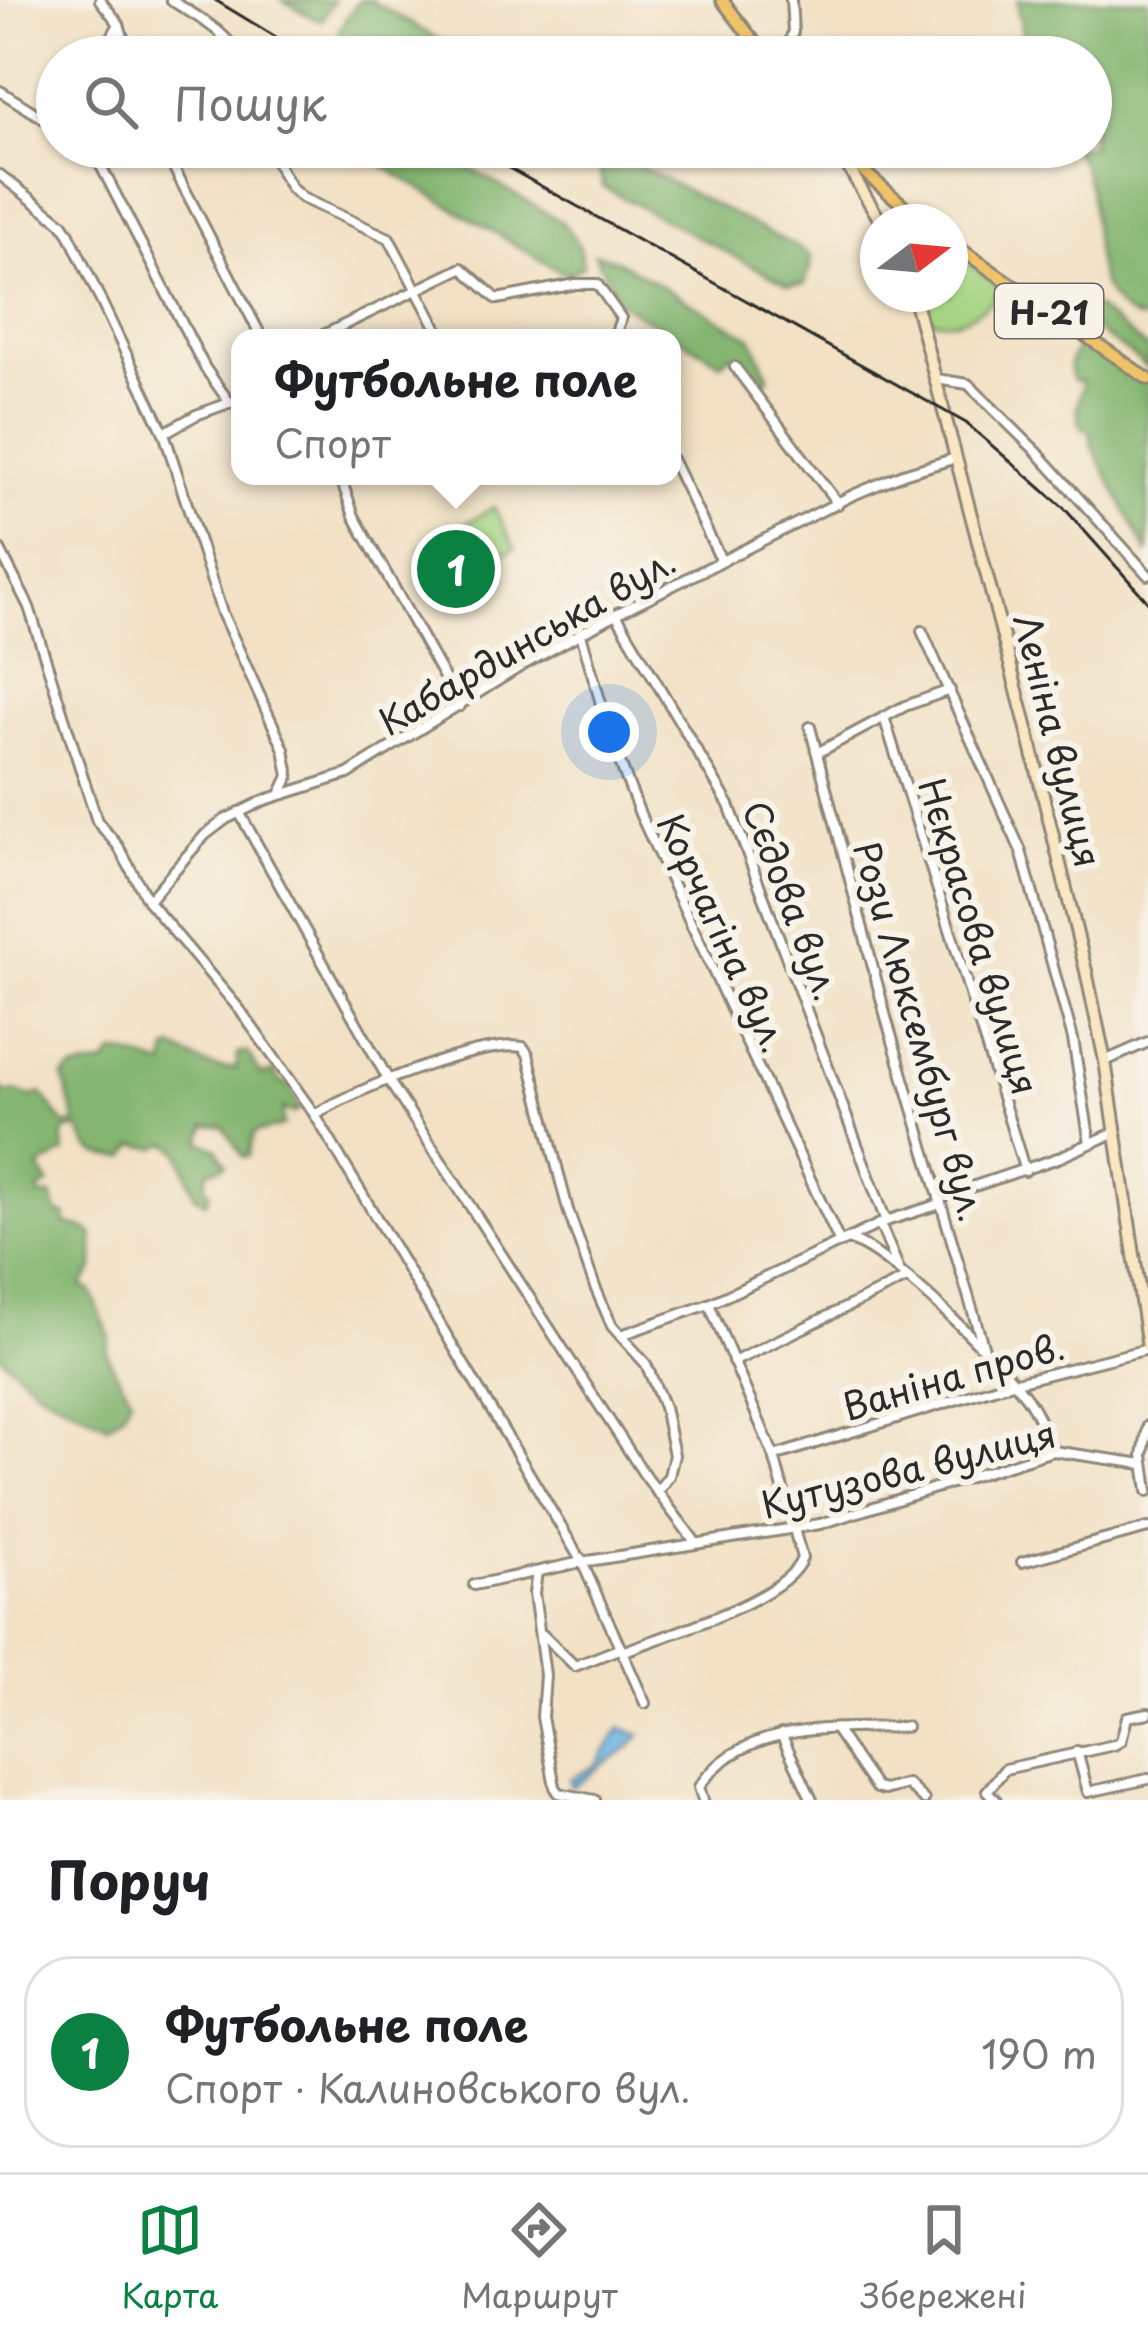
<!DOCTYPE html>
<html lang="uk">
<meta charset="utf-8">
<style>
:root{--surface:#fff;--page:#f2f2f2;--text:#202124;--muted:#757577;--line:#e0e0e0;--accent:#0b8043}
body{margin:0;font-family:"Playpen Sans",sans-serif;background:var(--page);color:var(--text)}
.compass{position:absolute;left:860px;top:204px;width:108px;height:108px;border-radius:50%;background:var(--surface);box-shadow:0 3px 9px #0004;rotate:74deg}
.you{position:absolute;left:609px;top:732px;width:42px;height:42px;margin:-30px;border:9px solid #fff;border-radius:50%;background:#1a73e8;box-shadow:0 0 0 18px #1a73e833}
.badge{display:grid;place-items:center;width:78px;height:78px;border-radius:50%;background:var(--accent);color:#fff;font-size:39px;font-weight:700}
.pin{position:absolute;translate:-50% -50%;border:6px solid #fff;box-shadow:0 3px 12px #0006}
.popup{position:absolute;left:231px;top:329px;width:450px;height:156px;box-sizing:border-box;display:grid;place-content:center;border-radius:24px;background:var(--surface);filter:drop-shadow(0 3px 9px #0005);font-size:39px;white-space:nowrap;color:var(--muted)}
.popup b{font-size:45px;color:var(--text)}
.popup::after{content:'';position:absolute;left:50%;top:100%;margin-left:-24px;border:24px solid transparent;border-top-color:var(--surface)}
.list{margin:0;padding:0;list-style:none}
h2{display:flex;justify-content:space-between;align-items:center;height:156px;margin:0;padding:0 48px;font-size:51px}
h2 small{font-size:39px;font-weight:400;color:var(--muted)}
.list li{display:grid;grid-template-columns:78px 1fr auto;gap:36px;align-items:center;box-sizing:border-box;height:192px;margin:0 24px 24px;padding:0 24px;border:3px solid var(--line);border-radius:48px}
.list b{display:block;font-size:45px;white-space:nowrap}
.list p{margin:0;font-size:39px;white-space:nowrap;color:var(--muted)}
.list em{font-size:39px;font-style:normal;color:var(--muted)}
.icon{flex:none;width:66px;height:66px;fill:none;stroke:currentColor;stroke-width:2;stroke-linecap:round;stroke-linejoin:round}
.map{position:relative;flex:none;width:1148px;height:1800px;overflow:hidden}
.search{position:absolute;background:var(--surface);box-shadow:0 3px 9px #0004;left:36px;right:36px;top:36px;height:132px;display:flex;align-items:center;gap:30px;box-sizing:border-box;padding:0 42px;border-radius:66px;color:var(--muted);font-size:45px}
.sheet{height:372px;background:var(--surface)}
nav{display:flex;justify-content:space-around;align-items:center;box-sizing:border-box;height:168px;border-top:3px solid var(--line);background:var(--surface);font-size:33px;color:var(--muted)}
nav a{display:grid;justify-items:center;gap:6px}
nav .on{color:var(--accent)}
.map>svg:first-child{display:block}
.green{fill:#a5d583;stroke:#688057;stroke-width:3}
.forest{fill:#84b671;stroke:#58704e;stroke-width:3}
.water{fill:#6eb6e5;stroke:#4c7088;stroke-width:3}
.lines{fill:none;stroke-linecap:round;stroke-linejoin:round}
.minor-casing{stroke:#8e8678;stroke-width:14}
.secondary-casing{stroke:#8e8678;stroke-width:16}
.primary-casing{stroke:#8e8678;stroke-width:16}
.minor{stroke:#fff;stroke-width:8}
.secondary{stroke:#f9e7c3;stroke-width:10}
.primary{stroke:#f0c369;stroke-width:10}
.rail{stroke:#2b2b2b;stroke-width:3}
.labels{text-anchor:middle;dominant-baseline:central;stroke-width:12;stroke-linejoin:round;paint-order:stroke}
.shield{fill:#f7f3e8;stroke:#686764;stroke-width:3}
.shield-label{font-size:33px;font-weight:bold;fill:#2b2b2b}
.street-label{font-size:36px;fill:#2b2b2b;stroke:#f7f3e8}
</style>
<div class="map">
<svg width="1148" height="1800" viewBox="0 0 1148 1800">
<rect width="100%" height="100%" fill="#f7f3e8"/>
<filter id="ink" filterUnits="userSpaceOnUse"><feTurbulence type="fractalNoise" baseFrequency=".00833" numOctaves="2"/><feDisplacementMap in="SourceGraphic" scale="24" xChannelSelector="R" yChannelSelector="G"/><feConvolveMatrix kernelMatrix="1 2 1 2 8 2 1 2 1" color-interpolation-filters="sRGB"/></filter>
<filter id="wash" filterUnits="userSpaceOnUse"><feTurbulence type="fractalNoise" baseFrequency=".004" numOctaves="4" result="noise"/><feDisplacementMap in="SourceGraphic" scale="48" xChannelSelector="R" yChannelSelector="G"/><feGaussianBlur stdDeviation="2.7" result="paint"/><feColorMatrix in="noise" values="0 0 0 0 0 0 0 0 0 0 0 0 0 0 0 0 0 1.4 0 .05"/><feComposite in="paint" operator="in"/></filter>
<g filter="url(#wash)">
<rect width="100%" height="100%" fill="#f2e1c4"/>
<g class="green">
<path d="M950,250L996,283L998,294C980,314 955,328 928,318L921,294H950Z"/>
<path d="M494,507L515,548L444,590L421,549Z"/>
</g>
<g class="forest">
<path d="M282,0H334L322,20H317Z"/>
<path d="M359,0H370L469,57H379L339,35V29Z"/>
<path d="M1017,0H1148V317L1140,320C1069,294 1113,196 1071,147H1091V57H1026Z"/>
<path d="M351,147H433L562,222L580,247L583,266L569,274L561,272Z"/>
<path d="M612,152L806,252L812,259L805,284L789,285L603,187L600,172Z"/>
<path d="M594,253L618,261L752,338L769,377L761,389L732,354L721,363L620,303Z"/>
<path d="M1089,307H1095L1148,349V369C1130,349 1100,340 1086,317Z"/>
<path d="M1086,341L1148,384V554L1091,444V432L1082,428L1077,411L1083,382L1073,380C1065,365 1073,349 1086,341Z"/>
<path d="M174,1048C194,1059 212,1072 236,1068L238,1053H248L261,1075L274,1072L280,1082L288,1084L300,1108L294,1113L283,1109V1126L254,1133L248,1156L243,1157L223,1126H206L201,1141L217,1149L226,1165L208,1171L205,1184L210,1193L206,1202L195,1196L179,1151L168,1143L157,1148L135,1145L126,1157C101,1157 88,1156 80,1129L67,1130L62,1136L65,1152L39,1168L49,1184L39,1190L41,1196H51L57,1213L66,1215L65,1223L88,1230L93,1235V1269L82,1286L91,1291L110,1337L107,1352L111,1363L131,1398L123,1413L108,1425L38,1390L0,1355V1086L5,1093L15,1091L31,1097L41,1093L65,1125L76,1123L63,1077L72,1070L105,1064L114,1054L123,1053L165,1066L168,1050Z"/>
</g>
<path class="water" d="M621,1728L640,1735C629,1750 622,1753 607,1762C594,1769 587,1780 572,1787L570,1780L596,1765Z"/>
</g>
<g filter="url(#ink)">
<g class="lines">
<g class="minor-casing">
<g id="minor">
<path d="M100,0L119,24L129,57"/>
<path d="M171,0C195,16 226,30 239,57"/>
<path d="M100,57L118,26"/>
<path d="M784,57L793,32L791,0"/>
<path d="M0,91L57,127"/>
<path d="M87,147L101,166L205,368L230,403"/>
<path d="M163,147L262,338"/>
<path d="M268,147L291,188L302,198L389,238L442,338"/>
<path d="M0,175L62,223L68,232L164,433L222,613L284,749L289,776L281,793"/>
<path d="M317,338L462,268L497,299L576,284H597L621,318L614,338"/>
<path d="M735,367L838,504"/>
<path d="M936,379L968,384L1037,452L1148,575"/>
<path d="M164,433L196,415L240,399"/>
<path d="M672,459L721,560"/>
<path d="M340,476L354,516L460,706"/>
<path d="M0,550L29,607L97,821L118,846L148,901L240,1010L315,1115L582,1562L645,1703"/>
<path d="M616,614L729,805L886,1221"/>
<path d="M922,631L1021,851L1073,1039L1090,1143"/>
<path d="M581,634L612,742L640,814L840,1243"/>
<path d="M884,717L1025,1171"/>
<path d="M810,727L887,1021L984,1349"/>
<path d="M817,753L905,706L950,690"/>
<path d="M239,812L389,1081L644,1474L696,1543"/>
<path d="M148,901L205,835L226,819L265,800L348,774L521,666L616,614L853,495L903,474L956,458"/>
<path d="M1105,1061L1148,1042"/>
<path d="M315,1115C352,1090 480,1040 523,1047L528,1054L568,1210L595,1287L612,1326L646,1364L664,1407L674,1455L669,1476L657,1492"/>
<path d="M939,1198L1058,1158L1114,1133"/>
<path d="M880,1224L898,1267"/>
<path d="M850,1240C891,1253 995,1357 1023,1393C1037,1410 1044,1432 1053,1451"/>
<path d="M621,1335L709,1304L886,1221L940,1204"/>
<path d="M733,1362L907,1278"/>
<path d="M1148,1426L1143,1455L1148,1491"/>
<path d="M774,1456L997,1387L1148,1349"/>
<path d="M1022,1562L1148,1528"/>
<path d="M537,1572L534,1593L545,1675L542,1717L555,1787L559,1793L595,1800"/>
<path d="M474,1585L582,1562L820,1524L1053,1451L1143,1464"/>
<path d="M543,1635L575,1666L621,1648"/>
<path d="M622,1652C665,1635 787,1600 802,1558L774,1456L709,1304"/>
<path d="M835,1729L876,1788L884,1790L907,1784L924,1800"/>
<path d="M781,1734L812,1800"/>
<path d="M1077,1751L1088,1792L1148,1779"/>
<path d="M703,1800L699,1787C744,1720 836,1729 906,1727"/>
<path d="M996,1800L987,1791L1005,1769L1114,1745L1121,1741L1127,1717L1148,1713"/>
</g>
</g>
<g class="secondary-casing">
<g id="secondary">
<path d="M839,152L881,222"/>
<path d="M913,294L1026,725L1086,971L1105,1061L1148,1348"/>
</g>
</g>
<g class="primary-casing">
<g id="primary">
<path d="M722,0L766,57"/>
<path d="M835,147L923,222"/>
<path d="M950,242L1148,379"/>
</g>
</g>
<use href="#minor" class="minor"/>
<use href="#secondary" class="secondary"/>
<use href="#primary" class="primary"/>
<g class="rail">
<path d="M215,0L309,57"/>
<path d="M471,147L966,423L1064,508L1148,602"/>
</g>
</g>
</g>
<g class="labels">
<rect class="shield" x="995" y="284" width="108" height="54" rx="9"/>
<g class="shield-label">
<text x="1049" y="311">Н-21</text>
</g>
<g class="street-label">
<text transform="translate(526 640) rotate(-30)">Кабардинська вул.</text>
<text transform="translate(1059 740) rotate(76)">Леніна вулиця</text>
<text transform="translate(793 900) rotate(69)">Сєдова вул.</text>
<text transform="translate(724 932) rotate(65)">Корчагіна вул.</text>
<text transform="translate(980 936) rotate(73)">Нєкрасова вулиця</text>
<text transform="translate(921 1031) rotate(74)">Рози Люксембург вул.</text>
<text transform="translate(953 1375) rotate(-16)">Ваніна пров.</text>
<text transform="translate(908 1468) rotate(-14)">Кутузова вулиця</text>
</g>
</g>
</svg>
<svg class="compass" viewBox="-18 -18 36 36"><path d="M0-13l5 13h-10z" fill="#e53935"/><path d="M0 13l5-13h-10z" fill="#757577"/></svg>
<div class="you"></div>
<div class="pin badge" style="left:456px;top:569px">1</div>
<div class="popup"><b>Футбольне поле</b>Спорт</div>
<div class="search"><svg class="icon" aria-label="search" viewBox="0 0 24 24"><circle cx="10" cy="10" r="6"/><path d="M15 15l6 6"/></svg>Пошук</div>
</div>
<section class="sheet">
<h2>Поруч<small></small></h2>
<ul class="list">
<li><span class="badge">1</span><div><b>Футбольне поле</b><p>Спорт · Калиновського вул.</p></div><em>190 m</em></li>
</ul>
</section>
<nav>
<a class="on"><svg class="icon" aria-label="map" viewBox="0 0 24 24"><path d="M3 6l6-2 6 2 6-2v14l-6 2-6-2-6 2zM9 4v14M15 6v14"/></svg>Карта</a>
<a><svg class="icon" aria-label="directions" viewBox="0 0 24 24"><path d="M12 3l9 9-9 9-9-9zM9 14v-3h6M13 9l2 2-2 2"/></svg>Маршрут</a>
<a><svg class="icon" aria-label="saved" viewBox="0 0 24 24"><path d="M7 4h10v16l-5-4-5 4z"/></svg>Збережені</a>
</nav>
